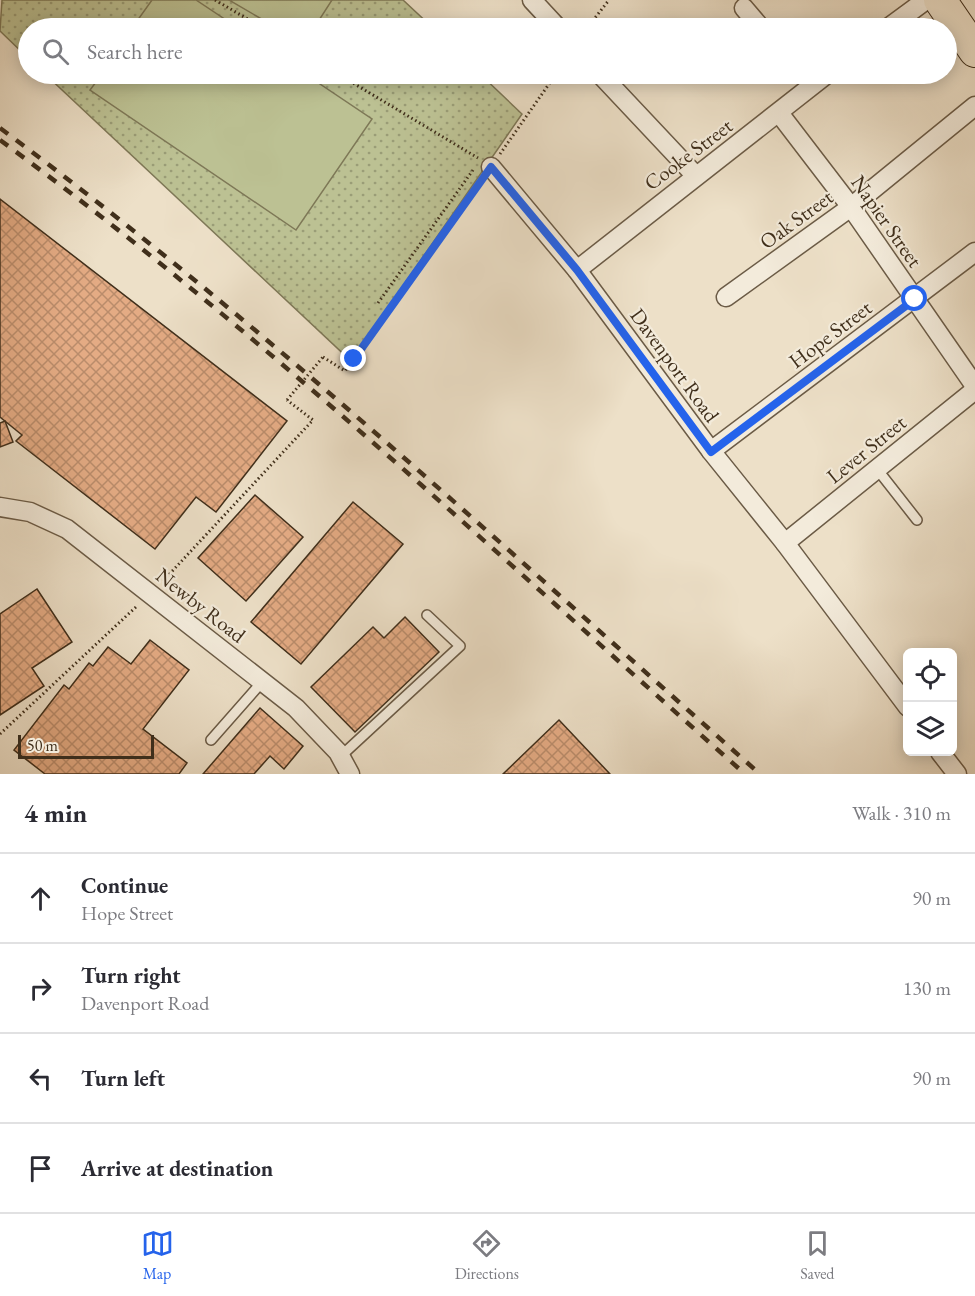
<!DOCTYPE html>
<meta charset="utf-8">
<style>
:root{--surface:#fff;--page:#f7f7f7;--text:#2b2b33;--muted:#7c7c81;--line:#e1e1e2;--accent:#2563eb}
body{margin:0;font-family:"EB Garamond",serif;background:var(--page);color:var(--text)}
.controls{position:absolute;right:18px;bottom:18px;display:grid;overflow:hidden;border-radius:9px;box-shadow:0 3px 15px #0003}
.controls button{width:54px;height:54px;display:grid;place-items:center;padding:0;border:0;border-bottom:2px solid var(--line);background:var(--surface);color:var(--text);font:30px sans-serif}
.scale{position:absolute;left:18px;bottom:15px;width:136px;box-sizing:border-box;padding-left:6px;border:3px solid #402f1b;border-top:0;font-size:16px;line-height:21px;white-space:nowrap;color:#402f1b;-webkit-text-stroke:4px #f3ebdb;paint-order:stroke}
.stop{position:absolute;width:18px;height:18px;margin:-14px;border:4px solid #2563eb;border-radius:50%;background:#fff}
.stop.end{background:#2563eb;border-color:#fff;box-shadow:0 2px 6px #0008}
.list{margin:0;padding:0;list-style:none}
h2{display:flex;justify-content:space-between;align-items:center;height:78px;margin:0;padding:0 24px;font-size:26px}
h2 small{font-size:20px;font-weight:400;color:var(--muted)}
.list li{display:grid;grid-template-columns:39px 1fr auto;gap:18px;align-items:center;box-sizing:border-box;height:90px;padding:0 24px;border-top:2px solid var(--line)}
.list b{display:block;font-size:22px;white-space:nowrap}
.list p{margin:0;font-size:20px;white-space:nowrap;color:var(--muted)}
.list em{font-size:20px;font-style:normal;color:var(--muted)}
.icon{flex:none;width:33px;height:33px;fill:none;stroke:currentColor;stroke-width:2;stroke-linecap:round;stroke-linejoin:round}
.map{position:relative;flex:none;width:975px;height:774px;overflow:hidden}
.search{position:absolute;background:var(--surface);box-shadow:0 3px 15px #0003;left:18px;right:18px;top:18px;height:66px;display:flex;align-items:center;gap:15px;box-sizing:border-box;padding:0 21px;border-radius:33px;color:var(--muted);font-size:22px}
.sheet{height:438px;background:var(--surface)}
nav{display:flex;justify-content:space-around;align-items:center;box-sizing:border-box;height:84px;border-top:2px solid var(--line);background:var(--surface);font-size:16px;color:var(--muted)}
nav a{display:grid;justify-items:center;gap:3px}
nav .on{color:var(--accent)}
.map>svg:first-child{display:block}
.grass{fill:url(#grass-dots);stroke:#7e7857;stroke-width:1.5}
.pitch{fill:#bcc193;stroke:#7e7857;stroke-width:1.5}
.building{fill:url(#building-cross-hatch);stroke:#402f1b;stroke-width:1.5}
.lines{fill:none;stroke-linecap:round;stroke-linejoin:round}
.service-casing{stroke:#6b5b46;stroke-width:12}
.minor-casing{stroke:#6b5b46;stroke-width:21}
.trunk-casing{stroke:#402f1b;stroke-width:34}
.path{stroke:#402f1b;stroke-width:3;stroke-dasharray:1.5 3;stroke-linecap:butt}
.service{stroke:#f3ebdb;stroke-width:9}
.minor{stroke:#f3ebdb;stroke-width:18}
.trunk{stroke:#ede0c8;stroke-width:32}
.rail{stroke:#402f1b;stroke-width:4.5;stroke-dasharray:10 10;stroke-linecap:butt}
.path-bridge{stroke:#402f1b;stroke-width:3;stroke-dasharray:1.5 3;stroke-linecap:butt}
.route{stroke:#2563eb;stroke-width:8}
.labels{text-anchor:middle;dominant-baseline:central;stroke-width:4.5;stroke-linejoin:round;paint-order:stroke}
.street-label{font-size:21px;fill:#402f1b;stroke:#f3ebdb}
</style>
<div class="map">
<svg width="975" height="774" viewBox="0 0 975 774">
<defs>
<pattern id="grass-dots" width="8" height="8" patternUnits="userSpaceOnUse" patternTransform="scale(1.5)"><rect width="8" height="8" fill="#bcc193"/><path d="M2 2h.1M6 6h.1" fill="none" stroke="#9a9d77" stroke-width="1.8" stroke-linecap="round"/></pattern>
<pattern id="building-cross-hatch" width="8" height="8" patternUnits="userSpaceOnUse" patternTransform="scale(1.5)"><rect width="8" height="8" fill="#e4ab84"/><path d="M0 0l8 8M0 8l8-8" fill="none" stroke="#ba8c6b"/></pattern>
</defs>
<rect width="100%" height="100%" fill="#ede0c8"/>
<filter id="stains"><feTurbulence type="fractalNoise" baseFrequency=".00333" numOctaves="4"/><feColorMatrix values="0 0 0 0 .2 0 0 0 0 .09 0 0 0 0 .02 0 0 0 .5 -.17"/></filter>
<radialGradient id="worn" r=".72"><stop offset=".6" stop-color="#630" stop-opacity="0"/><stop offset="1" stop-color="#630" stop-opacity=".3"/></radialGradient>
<g class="grass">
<path d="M2,0H403L433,28H28V58L0,31Z"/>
<path d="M45,74H480L522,114L351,361Z"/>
</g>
<g class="pitch">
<path d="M152,0H196L238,28H132Z"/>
<path d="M229,0H332L314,28H277Z"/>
<path d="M102,74H305L372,119L296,230L90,90Z"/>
</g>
<g class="building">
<path d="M0,199L287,421L216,512L196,497L155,549L16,441L22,435L0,417Z"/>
<path d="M5,421L13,442L0,447V423Z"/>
<path d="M255,495L303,537L246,601L198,558Z"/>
<path d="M353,502L403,544L301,664L251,622Z"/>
<path d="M37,589L72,642L32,668L44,686L0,715V614Z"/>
<path d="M405,617L439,652L355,732L311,687L373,627L384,638Z"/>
<path d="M150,640L189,670L143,729L187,763L179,774H45L14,750L64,685L69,689L89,663L93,666L108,647L131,664Z"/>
<path d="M260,708L303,746L284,769L270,756L254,774H203Z"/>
<path d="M559,720L610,774H503Z"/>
</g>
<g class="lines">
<g class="service-casing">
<g id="service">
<path d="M877,469L917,520"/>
<path d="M211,740L262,682"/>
<path d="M341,756L460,646L427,615"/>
</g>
</g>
<g class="minor-casing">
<g id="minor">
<path d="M532,0L558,28"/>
<path d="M744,8L761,28"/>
<path d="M888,28L926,0"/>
<path d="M600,74L695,175"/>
<path d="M779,113L851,207L975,386"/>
<path d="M491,167L577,270L711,451L785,543L908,707"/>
<path d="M577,270L827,74"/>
<path d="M726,297L851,207L975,106"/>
<path d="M711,451L975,252"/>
<path d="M0,507L30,512L67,529L296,708L338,752L350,774"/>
<path d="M785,543L975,390"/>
<path d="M940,752L957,774"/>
</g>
</g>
<g class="trunk-casing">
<path id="trunk" d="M940,0L975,51"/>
</g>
<g class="path">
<path d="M215,0L263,28"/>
<path d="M587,28L609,0"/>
<path d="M338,74L478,158"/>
<path d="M500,154L556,74"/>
<path d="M378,303L473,170"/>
<path d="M347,352L355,359"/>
<path d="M323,357L345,371L480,182"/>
<path d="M163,581L313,420L287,400"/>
<path d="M0,734L137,606"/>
</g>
<use href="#service" class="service"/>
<use href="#minor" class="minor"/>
<use href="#trunk" class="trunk"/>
<g class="rail">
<path d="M0,128C267,326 511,554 760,774"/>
<path d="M0,140C263,333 501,558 745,774"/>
</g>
<path class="path-bridge" d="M287,400L323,357"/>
</g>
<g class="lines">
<path class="route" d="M354,359L491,167L577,270L711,452L915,299"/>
</g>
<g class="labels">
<g class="street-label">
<text transform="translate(688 154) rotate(-37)">Cooke Street</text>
<text transform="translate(796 219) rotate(-36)">Oak Street</text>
<text transform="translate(887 221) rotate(55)">Napier Street</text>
<text transform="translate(830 334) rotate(-37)">Hope Street</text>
<text transform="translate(675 365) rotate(54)">Davenport Road</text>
<text transform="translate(866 449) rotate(-39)">Lever Street</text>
<text transform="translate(201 605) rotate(38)">Newby Road</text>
</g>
</g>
<rect width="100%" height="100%" filter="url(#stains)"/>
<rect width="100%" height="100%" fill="url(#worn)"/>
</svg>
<div class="controls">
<button><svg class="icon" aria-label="locate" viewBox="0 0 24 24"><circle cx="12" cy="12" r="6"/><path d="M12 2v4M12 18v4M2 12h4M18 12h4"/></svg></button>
<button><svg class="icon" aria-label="layers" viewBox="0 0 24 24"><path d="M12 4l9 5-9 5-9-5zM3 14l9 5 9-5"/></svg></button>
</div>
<div class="scale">50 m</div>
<div class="stop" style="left:915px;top:299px"></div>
<div class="stop end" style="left:354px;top:359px"></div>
<div class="search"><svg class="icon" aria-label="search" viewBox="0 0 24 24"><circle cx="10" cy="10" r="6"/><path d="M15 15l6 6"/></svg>Search here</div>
</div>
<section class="sheet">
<h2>4 min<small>Walk · 310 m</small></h2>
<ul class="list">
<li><svg class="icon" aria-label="ahead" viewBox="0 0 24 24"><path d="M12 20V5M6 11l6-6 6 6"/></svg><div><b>Continue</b><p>Hope Street</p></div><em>90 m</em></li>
<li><svg class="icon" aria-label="right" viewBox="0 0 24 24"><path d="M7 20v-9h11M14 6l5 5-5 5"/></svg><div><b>Turn right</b><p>Davenport Road</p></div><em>130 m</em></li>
<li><svg class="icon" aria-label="left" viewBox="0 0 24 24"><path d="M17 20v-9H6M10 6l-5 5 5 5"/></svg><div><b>Turn left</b></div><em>90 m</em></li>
<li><svg class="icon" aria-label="arrive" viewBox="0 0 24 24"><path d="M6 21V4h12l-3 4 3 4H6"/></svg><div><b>Arrive at destination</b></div></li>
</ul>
</section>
<nav>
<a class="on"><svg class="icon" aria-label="map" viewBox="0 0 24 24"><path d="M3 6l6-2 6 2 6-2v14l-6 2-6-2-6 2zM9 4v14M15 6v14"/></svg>Map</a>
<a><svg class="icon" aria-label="directions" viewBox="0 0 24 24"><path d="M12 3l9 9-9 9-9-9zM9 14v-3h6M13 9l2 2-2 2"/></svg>Directions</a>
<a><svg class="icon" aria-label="saved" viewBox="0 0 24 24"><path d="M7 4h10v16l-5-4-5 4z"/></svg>Saved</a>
</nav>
